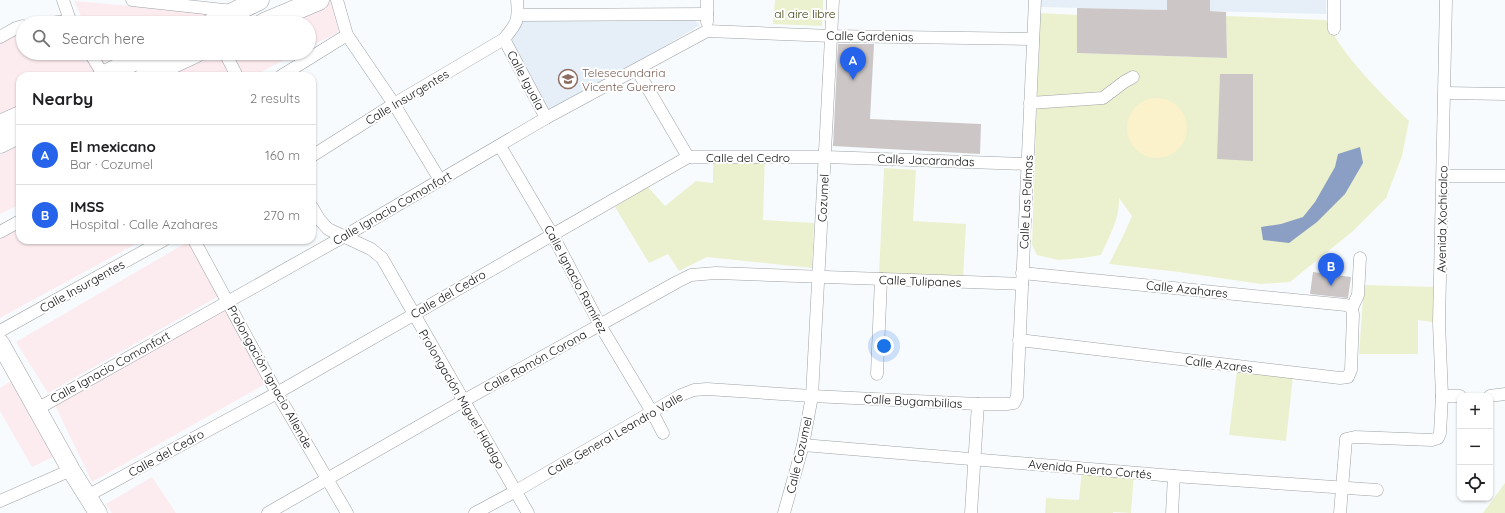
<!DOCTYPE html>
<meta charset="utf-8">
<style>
:root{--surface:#fff;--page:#f6f6f6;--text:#202124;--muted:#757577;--line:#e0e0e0;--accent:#2563eb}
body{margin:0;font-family:Quicksand,sans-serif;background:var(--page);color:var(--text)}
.controls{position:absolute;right:12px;bottom:12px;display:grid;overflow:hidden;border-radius:8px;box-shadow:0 1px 3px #0004}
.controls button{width:36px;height:36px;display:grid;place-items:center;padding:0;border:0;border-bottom:1px solid var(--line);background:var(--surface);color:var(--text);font:20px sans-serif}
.you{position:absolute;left:884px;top:346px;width:14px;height:14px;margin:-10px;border:3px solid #fff;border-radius:50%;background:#1a73e8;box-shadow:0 0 0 6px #1a73e833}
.badge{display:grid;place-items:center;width:26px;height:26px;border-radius:50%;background:var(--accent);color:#fff;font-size:13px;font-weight:700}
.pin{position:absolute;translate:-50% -33px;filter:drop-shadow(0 1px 2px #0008)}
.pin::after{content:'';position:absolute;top:21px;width:14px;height:12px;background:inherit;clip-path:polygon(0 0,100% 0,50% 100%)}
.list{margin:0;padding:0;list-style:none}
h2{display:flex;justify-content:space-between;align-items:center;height:52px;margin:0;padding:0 16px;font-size:17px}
h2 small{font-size:13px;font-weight:400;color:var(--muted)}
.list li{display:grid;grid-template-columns:26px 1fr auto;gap:12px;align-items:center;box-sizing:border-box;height:60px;padding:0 16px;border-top:1px solid var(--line)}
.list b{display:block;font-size:15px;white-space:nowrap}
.list p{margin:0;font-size:13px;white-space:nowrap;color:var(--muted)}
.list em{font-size:13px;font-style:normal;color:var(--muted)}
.icon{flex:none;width:22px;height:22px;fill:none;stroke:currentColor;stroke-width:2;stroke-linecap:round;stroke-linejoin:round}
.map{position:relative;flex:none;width:1505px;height:513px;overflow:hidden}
.search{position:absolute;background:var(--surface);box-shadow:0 1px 3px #0004;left:16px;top:16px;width:300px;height:44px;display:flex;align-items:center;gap:10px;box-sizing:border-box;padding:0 14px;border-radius:22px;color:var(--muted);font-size:15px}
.panel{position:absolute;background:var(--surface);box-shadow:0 1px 3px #0004;left:16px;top:72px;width:300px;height:172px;border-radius:12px}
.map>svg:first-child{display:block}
.commercial{fill:#fcecf0}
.built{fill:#e6eff8}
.green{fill:#ebf1ce}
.sand{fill:#fbf1cb}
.water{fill:#8b9ec4}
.building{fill:#ccc7c6}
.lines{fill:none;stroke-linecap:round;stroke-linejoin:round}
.street-casing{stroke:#9ea2a5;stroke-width:13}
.secondary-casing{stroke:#9ea2a5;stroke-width:19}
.primary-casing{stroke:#9ea2a5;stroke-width:21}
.street{stroke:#fff;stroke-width:12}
.secondary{stroke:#fff;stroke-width:18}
.primary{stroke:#fff;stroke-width:20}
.labels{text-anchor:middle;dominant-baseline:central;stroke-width:4;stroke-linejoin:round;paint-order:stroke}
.park-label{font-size:12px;fill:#383d07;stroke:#fff}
.street-label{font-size:12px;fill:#0b0c0e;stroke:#fff}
.education-label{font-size:12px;fill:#785e54;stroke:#fff;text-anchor:start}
</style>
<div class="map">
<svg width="1505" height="513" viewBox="0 0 1505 513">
<rect width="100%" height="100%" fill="#f8fbfe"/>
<g class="commercial">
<path d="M331,0L339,32L309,47V23H283Z"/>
<path d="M74,1L210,13L189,23H84Z"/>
<path d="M23,26V53H84L97,73L90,76H20V108L0,117V38Z"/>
<path d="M98,53H125L102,64Z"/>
<path d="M217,53H219L231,76H170Z"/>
<path d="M230,53H298L253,76H240Z"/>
<path d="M20,145V204L0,214V155Z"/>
<path d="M20,216V240H143L0,318V227Z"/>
<path d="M191,240L226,292L48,393L16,342Z"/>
<path d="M229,303L267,383L92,482L52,399Z"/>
<path d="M11,381L55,456L32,467L0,411V388Z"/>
<path d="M152,477L176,513H112L106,504Z"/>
</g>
<g class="built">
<path d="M1040,0H1326V14L1040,7Z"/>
<path d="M687,14L700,25L546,118L504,39L519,15Z"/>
</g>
<g class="green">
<path d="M775,0H823L822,26L773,24Z"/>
<path d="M1040,13L1077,15V53L1227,58L1226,16L1326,20C1343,57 1380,92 1409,121L1402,156L1386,198L1353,231L1290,282L1261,284L1179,272L1109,264L1124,234L1132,216L1119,198C1120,219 1109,236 1101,255L1083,258L1058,260L1037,255L1032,245Z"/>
<path d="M713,154H765L763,220L814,223L812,268L707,257L679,271L668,254L649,263L615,207L648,187L665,206L696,181L713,183Z"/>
<path d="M884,168L916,170L913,221L966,224L963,279L879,274Z"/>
<path d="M1364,285L1436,287L1439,323L1418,320V354H1359Z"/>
<path d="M1237,370L1293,376L1286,441L1229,435Z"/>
<path d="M1082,469L1134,473L1131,513L1113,512V513H1045L1046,498L1079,500Z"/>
<path d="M1505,483V513H1483Z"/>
</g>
<circle class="sand" cx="1157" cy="128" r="30"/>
<path class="water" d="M1360,147L1363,163L1345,194L1317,222L1289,243L1263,240L1261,227L1281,224L1303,217L1315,202L1335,167L1338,154Z"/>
<g class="building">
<path d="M1167,0H1210V11L1226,12L1227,58L1077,53V8L1167,10Z"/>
<path d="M838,44H874L870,119L981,124L980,154L833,146Z"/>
<path d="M1220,74H1253V161L1217,159Z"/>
<path d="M1313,272L1351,277L1348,298L1310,294Z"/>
</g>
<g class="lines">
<g class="street-casing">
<g id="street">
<path d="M63,0L71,23"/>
<path d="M132,0L233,11"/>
<path d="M337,0L347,35L394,104L440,180"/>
<path d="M519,15L707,14"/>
<path d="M707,22V0"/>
<path d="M48,23L70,21"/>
<path d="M1334,29V0"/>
<path d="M707,31L832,36L1033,39"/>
<path d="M0,37L16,28L23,26"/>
<path d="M504,39L546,118"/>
<path d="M90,53L104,76"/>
<path d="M225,53L237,76"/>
<path d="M637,70L688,157"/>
<path d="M281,76L347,35"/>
<path d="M1445,93L1505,94"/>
<path d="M1030,103L1103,98L1124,82L1133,77"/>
<path d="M500,146L552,234L600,325L652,412L663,433"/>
<path d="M312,156L394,104L504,39C517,23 519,21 517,0"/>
<path d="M1443,176H1505"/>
<path d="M312,207L319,219L328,229L371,249L382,258L528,513"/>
<path d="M0,232L20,221"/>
<path d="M194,240L277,393L347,513"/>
<path d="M1022,273L1346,305L1352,308"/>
<path d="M1352,308L1358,295L1360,258"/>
<path d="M0,331L164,240"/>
<path d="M1019,340L1340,378L1348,377L1351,370L1353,315L1352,308"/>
<path d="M877,374L881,279"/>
<path d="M1442,396H1460"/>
<path d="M1490,396L1505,394"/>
<path d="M37,409L343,237L546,118L707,31"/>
<path d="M803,445L1174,476L1377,490"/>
<path d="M87,496L277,393L688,157H826L1027,164"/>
<path d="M0,501L71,470"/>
<path d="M268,513L463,401L677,282L691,275L716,273L1022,284"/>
<path d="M475,513L516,491L681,395L694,390L707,389L812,396L978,404H1007L1014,403L1017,397L1035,0"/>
<path d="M784,513L803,445L812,396L833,0"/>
<path d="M971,513L978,404"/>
<path d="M1172,513L1174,476"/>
<path d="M1340,513L1346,439L1355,437L1432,440L1438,438L1440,433L1442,396L1439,323L1446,0"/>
</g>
</g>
<g class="secondary-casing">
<path id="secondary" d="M0,343L71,470L98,513"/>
</g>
<g class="primary-casing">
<g id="primary">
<path d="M212,23L259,0"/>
<path d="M264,23L319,0"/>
<path d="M103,76L150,53"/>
<path d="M145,76L195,53"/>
<path d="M0,125L20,116"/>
<path d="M0,143L20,133"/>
</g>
</g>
<use href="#street" class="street"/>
<use href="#secondary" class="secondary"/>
<use href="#primary" class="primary"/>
</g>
<defs>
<g id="school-ring" transform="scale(1)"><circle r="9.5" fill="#fff" stroke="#8d6e63" stroke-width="1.5"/><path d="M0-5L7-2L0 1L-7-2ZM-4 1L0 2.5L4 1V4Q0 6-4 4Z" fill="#8d6e63"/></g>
</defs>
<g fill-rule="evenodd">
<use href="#school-ring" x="568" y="79"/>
</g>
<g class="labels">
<g class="park-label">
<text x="805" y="13">al aire libre</text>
</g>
<g class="street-label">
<text transform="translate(870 36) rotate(1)">Calle Gardenias</text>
<text transform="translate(526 80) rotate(62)">Calle Iguala</text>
<text transform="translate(407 97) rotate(-31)">Calle Insurgentes</text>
<text x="748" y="157">Calle del Cedro</text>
<text transform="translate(926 160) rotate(2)">Calle Jacarandas</text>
<text transform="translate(823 198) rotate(-87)">Cozumel</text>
<text transform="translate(1026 202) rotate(-87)">Calle Las Palmas</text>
<text transform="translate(392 208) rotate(-30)">Calle Ignacio Comonfort</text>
<text transform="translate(1442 219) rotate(-89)">Avenida Xochicalco</text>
<text transform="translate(576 279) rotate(62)">Calle Ignacio Ramírez</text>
<text transform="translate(920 281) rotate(2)">Calle Tulipanes</text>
<text transform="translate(82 286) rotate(-29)">Calle Insurgentes</text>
<text transform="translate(1187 289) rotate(6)">Calle Azahares</text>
<text transform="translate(448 294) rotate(-30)">Calle del Cedro</text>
<text transform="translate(535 361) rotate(-29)">Calle Ramón Corona</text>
<text transform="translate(1219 364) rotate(7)">Calle Azares</text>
<text transform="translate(110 367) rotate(-29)">Calle Ignacio Comonfort</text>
<text transform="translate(270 377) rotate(61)">Prolongación Ignacio Allende</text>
<text transform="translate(462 399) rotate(60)">Prolongación Miguel Hidalgo</text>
<text transform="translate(913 401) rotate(3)">Calle Bugambilias</text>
<text transform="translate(615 434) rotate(-30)">Calle General Leandro Valle</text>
<text transform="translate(166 453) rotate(-29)">Calle del Cedro</text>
<text transform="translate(799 455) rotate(-77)">Calle Cozumel</text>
<text transform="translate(1090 469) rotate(5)">Avenida Puerto Cortés</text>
</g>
<g class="education-label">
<text x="582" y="72">Telesecundaria<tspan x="582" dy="14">Vicente Guerrero</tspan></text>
</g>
</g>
</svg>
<div class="controls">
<button>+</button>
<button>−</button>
<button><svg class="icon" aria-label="locate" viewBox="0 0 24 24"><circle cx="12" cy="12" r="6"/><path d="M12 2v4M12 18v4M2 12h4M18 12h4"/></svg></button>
</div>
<div class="you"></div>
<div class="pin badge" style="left:853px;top:80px">A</div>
<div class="pin badge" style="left:1331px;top:286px">B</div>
<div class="search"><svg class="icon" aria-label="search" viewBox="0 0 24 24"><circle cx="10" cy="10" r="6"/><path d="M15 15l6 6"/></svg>Search here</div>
<section class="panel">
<h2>Nearby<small>2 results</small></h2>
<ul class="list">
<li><span class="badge">A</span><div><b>El mexicano</b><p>Bar · Cozumel</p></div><em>160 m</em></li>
<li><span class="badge">B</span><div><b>IMSS</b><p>Hospital · Calle Azahares</p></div><em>270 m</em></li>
</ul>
</section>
</div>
